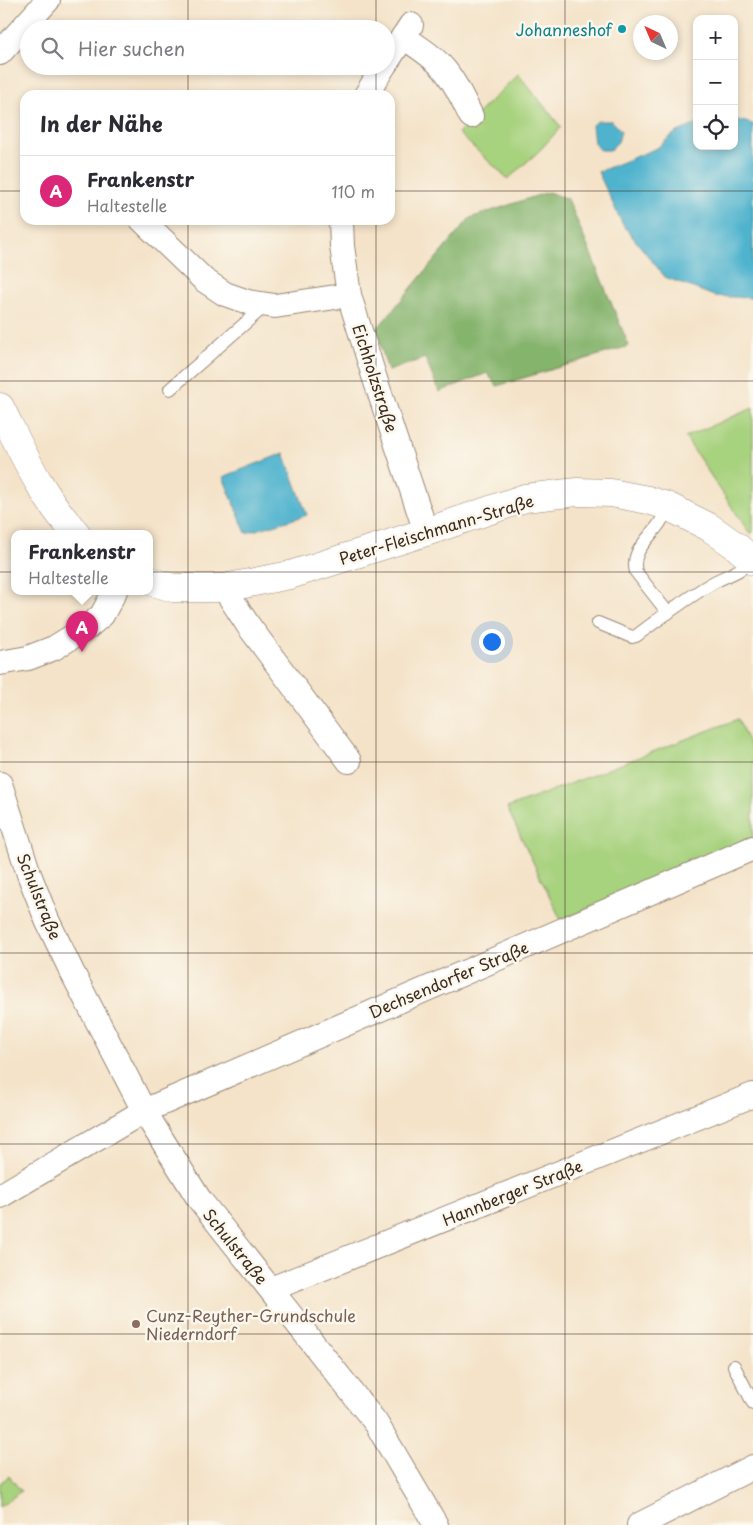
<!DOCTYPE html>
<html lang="de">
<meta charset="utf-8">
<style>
:root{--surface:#fff;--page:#f7f7f7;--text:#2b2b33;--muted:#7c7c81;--line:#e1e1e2;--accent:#db2777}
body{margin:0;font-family:"Playpen Sans",sans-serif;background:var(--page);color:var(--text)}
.controls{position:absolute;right:15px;top:15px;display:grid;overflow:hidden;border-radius:10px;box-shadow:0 2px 8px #0003}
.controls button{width:45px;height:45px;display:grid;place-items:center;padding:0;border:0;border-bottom:1px solid var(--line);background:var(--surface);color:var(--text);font:25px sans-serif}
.compass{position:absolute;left:633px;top:15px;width:45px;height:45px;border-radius:50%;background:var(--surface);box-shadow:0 2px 8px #0003;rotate:316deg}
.you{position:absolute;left:491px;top:641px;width:18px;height:18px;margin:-12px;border:4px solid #fff;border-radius:50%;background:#1a73e8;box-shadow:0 0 0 8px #1a73e833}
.badge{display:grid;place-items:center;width:32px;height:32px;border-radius:50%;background:var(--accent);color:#fff;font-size:16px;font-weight:700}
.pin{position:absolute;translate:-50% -41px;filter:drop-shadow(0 1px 2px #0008)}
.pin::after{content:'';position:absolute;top:26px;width:18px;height:15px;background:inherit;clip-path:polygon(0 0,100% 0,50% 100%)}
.popup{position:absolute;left:11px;top:530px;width:142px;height:65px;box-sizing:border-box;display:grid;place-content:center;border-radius:10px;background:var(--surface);filter:drop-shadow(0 1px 4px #0005);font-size:16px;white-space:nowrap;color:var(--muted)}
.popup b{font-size:19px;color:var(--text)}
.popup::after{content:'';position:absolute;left:50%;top:100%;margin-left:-10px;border:10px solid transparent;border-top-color:var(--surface)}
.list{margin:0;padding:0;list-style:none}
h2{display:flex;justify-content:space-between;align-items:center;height:65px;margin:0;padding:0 20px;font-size:21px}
h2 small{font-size:16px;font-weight:400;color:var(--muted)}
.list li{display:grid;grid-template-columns:32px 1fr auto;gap:15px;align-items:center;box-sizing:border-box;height:70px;padding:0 20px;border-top:1px solid var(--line)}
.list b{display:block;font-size:19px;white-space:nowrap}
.list p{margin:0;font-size:16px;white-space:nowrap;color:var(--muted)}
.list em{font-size:16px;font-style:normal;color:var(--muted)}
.icon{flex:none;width:28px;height:28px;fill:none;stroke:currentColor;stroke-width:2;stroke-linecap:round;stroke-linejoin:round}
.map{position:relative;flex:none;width:753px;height:1525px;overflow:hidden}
.search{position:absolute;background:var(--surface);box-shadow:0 2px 8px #0003;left:20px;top:20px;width:375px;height:55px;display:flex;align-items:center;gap:12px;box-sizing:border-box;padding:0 18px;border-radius:28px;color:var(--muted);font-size:19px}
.panel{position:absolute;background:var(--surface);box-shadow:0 2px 8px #0003;left:20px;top:90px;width:375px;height:135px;border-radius:15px}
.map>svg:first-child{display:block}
.green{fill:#a7d27e;stroke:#717e4e}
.forest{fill:#85b46d;stroke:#606f46}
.water{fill:#4fb3ce;stroke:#456e76}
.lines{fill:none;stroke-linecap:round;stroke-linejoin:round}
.lane-casing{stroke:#988674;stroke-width:14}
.street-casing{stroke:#988674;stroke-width:26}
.secondary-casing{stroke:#988674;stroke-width:29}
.lane{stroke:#fff;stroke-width:12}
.street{stroke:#fff;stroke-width:24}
.secondary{stroke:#fff;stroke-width:28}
.grid{fill:none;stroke:#3b2a1e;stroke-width:1;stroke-opacity:0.55}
.culture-dot{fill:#0f9aa8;stroke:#fbf7ec;stroke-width:2}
.education-dot{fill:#8d6e63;stroke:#fbf7ec;stroke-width:2}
.labels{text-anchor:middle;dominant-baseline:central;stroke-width:5;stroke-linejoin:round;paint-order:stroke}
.culture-label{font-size:16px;fill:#0d838f;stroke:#fbf7ec;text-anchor:end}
.street-label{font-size:16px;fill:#3b2a1e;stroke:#fbf7ec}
.education-label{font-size:16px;fill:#785e54;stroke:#fbf7ec;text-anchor:start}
</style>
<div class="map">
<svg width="753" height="1525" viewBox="0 0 753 1525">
<rect width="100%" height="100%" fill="#fbf7ec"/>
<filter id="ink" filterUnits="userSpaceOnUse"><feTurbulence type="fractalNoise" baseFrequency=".02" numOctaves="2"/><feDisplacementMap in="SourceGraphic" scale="10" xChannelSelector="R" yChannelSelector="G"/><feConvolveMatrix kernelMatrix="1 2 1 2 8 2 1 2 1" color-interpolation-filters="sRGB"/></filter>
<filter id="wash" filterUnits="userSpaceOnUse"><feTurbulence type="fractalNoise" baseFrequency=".0096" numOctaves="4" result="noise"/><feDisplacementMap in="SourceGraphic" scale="20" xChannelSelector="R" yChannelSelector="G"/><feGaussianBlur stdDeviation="1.12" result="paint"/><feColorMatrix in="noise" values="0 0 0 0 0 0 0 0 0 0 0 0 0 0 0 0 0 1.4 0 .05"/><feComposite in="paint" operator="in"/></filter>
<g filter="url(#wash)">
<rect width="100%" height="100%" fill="#f4e3c9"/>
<g class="green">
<path d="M518,74L561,127L539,151L508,179L458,133Z"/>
<path d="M753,408V532L750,534L685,437Z"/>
<path d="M738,719L753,753V837L561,920L507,808Z"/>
<path d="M9,1476L21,1491L0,1507V1483Z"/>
</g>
<path class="forest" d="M548,192L568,199L629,346L497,386L487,373L439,392L425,358L388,371L376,330L470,218Z"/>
<g class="water">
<path d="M734,119L753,124V298L714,296L665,277L623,225L598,172L657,148L675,133L697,124V146H734Z"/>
<path d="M598,121H612L621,131L618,142L610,150H600L594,143L592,125Z"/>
<path d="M284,453L307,515L246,533L223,477Z"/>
</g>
</g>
<g filter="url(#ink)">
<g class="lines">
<g class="lane-casing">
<g id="lane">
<path d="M170,389L266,305"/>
<path d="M667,506C665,511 664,516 661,521C651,538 630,550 636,572L668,613"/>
<path d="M598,623L632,637L636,636C660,618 684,600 709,585C725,575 738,574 752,560"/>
<path d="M734,1366L753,1403"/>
</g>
</g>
<g class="street-casing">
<g id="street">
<path d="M403,37C417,46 433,56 444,69C456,83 463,100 471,116"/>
<path d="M0,53L48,0"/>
<path d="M386,63L411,25"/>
<path d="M366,95L384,66"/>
<path d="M142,220L204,280L225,294L248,302L275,306L349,295"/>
<path d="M341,220L342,246L349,295L374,376L426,532"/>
<path d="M224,588L248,625L349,761"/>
<path d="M0,663L28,658L54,648L88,627L102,615L115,591"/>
<path d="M0,784L29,874L47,920L72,972L144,1111L199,1199L376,1423L436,1525"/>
<path d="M0,1196L144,1111L753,848"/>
<path d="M271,1289L753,1095"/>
<path d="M639,1525L753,1467"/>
</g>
</g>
<g class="secondary-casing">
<g id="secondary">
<path d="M0,407C22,451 42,498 76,533"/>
<path d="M150,581L173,588H224L290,575L426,532L525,498L577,492L611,493L648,500L667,506L709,527L736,546L753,561"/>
</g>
</g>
<use href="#lane" class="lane"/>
<use href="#street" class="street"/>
<use href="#secondary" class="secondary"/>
</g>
</g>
<path class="grid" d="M188,0V29M376,0V29M565,0V1525M188,66V95M376,66V95M0,191H25M390,191H753M188,220V1525M376,220V1525M0,381H753M0,572H753M0,762H753M0,953H753M0,1144H753M0,1334H753"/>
<circle class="culture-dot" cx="622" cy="29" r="5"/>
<circle class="education-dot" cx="136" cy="1324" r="5"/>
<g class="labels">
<g class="culture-label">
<text x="612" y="29">Johanneshof</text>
</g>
<g class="street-label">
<text transform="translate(376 378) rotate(72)">Eichholzstraße</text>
<text transform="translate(436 529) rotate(-17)">Peter-Fleischmann-Straße</text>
<text transform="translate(40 896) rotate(68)">Schulstraße</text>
<text transform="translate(448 979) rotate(-23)">Dechsendorfer Straße</text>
<text transform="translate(512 1192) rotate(-22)">Hannberger Straße</text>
<text transform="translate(236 1246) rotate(51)">Schulstraße</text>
</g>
<g class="education-label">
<text x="146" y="1315">Cunz-Reyther-Grundschule<tspan x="146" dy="18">Niederndorf</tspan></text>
</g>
</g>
</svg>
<div class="controls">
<button>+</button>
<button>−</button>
<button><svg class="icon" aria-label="locate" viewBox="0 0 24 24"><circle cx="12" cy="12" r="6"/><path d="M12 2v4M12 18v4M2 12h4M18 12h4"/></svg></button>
</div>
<svg class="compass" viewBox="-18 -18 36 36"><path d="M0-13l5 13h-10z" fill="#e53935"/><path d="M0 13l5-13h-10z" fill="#7c7c81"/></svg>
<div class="you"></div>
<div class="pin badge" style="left:82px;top:652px">A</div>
<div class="popup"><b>Frankenstr</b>Haltestelle</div>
<div class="search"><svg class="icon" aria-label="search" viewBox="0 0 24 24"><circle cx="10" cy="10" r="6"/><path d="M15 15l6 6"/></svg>Hier suchen</div>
<section class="panel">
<h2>In der Nähe<small></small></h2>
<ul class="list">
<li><span class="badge">A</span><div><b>Frankenstr</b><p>Haltestelle</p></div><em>110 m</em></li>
</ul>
</section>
</div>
